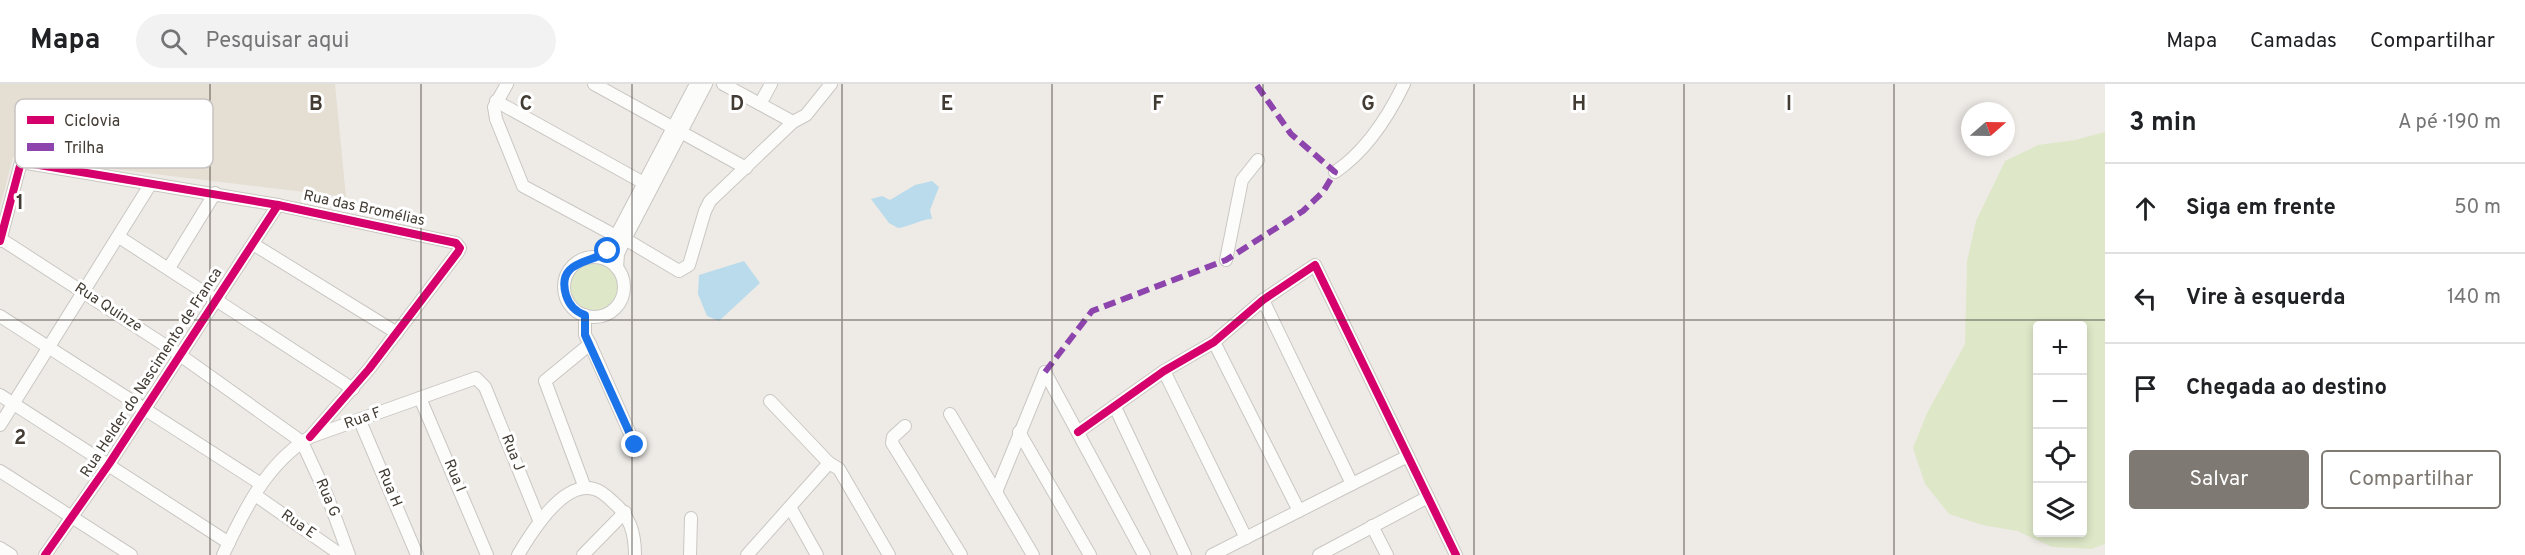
<!DOCTYPE html>
<html lang="pt">
<meta charset="utf-8">
<style>
:root{--surface:#fff;--page:#f2f2f2;--text:#202124;--muted:#757577;--line:#e0e0e0;--accent:#7f7973}
body{margin:0;font-family:Overpass,sans-serif;background:var(--page);color:var(--text)}
.controls{position:absolute;right:18px;bottom:18px;display:grid;overflow:hidden;border-radius:6px;box-shadow:0 3px 9px #0003}
.controls button{width:54px;height:54px;display:grid;place-items:center;padding:0;border:0;border-bottom:2px solid var(--line);background:var(--surface);color:var(--text);font:30px sans-serif}
.compass{position:absolute;left:1961px;top:18px;width:54px;height:54px;border-radius:50%;background:var(--surface);box-shadow:0 3px 9px #0003;rotate:70deg}
.stop{position:absolute;width:18px;height:18px;margin:-14px;border:4px solid #1a73e8;border-radius:50%;background:#fff}
.stop.end{background:#1a73e8;border-color:#fff;box-shadow:0 2px 6px #0008}
.list{margin:0;padding:0;list-style:none}
h2{display:flex;justify-content:space-between;align-items:center;height:78px;margin:0;padding:0 24px;font-size:26px}
h2 small{font-size:20px;font-weight:400;color:var(--muted)}
.list li{display:grid;grid-template-columns:39px 1fr auto;gap:18px;align-items:center;box-sizing:border-box;height:90px;padding:0 24px;border-top:2px solid var(--line)}
.list b{display:block;font-size:22px;white-space:nowrap}
.list em{font-size:20px;font-style:normal;color:var(--muted)}
.actions{display:flex;gap:12px;padding:18px 24px}
.actions a{flex:1;padding:14px 0;border:2px solid var(--accent);border-radius:6px;text-align:center;font-size:21px;color:var(--accent)}
.actions .main{background:var(--accent);color:#fff}
.icon{flex:none;width:33px;height:33px;fill:none;stroke:currentColor;stroke-width:2;stroke-linecap:round;stroke-linejoin:round}
.map{position:relative;flex:none;width:2105px;height:471px;overflow:hidden}
header{display:flex;align-items:center;gap:36px;box-sizing:border-box;height:84px;padding:0 30px;background:var(--surface);border-bottom:2px solid var(--line)}
header strong{font-size:28px}
nav{display:flex;gap:33px;margin-inline-start:auto;font-size:21px}
.search{width:420px;height:54px;background:var(--page);display:flex;align-items:center;gap:15px;box-sizing:border-box;padding:0 21px;border-radius:33px;color:var(--muted);font-size:22px}
main{display:flex}
aside{flex:1;background:var(--surface)}
.map>svg:first-child{display:block}
.education{fill:#e5ded3}
.green{fill:#dee8c8;fill-rule:evenodd}
.water{fill:#b9dbeb}
.lines{fill:none;stroke-linecap:round;stroke-linejoin:round}
.minor-casing{stroke:#cac7c3;stroke-width:14}
.minor{stroke:#fcfcfb;stroke-width:12}
.quiet{stroke:#8e44ad;stroke-width:6;stroke-dasharray:12 6;stroke-linecap:butt}
.cycleway-casing{stroke:#fff;stroke-width:11}
.cycleway{stroke:#d6006c;stroke-width:8}
.route{stroke:#1a73e8;stroke-width:8}
.grid{fill:none;stroke:#433c34;stroke-width:1.5;stroke-opacity:0.55}
.labels{text-anchor:middle;dominant-baseline:central;stroke-width:6;stroke-linejoin:round;paint-order:stroke}
.street-label{font-size:15px;fill:#433c34;stroke:#fff}
.key{fill:#fff;stroke:#c7c4c2;stroke-width:1.5}
.key-label{font-size:16px;fill:#433c34}
.grid-label{font-size:20px;text-anchor:middle;font-weight:bold;fill:#433c34;stroke:#fff;stroke-width:6;stroke-linejoin:round;paint-order:stroke}
</style>
<header>
<strong>Mapa</strong>
<div class="search"><svg class="icon" aria-label="search" viewBox="0 0 24 24"><circle cx="10" cy="10" r="6"/><path d="M15 15l6 6"/></svg>Pesquisar aqui</div>
<nav><a>Mapa</a><a>Camadas</a><a>Compartilhar</a></nav>
</header>
<main>
<div class="map">
<svg width="2105" height="471" viewBox="0 0 2105 471">
<rect width="100%" height="100%" fill="#eeebe7"/>
<path class="education" d="M0,0H335L346,113L13,73L0,124Z"/>
<g class="green">
<path d="M2105,48V460L2091,465L2052,463L2017,447L1982,441L1949,430L1925,400L1913,364L1927,329L1965,260L1967,177L1976,137L2005,77L2038,61L2075,56ZM2038,242H2082V448H2038Z"/>
<circle cx="594" cy="203" r="25"/>
</g>
<g class="water">
<path d="M932,97L939,103L930,126L932,135C925,134 908,143 898,144L889,139L871,115L882,112L890,116L915,101Z"/>
<path d="M744,177L760,199L719,237L707,232L698,210L699,191Z"/>
</g>
<g class="lines">
<g class="minor-casing">
<g id="minor">
<path d="M507,0L494,23L496,35L523,102L616,152"/>
<path d="M594,0L746,84"/>
<path d="M723,0L793,38"/>
<path d="M496,17L651,103"/>
<path d="M760,20L771,0"/>
<path d="M1335,88C1365,68 1388,33 1404,0"/>
<path d="M119,153L353,305"/>
<path d="M1,155L180,271L302,358L328,414L349,471"/>
<path d="M625,155L679,187L689,181L705,127L710,117L793,38L806,31L831,0"/>
<path d="M0,157L21,78L278,121L456,159L460,164L458,168L369,285L310,353"/>
<path d="M253,160L397,249"/>
<path d="M599,173L608,167L616,152L696,0"/>
<circle cx="594" cy="203" r="30"/>
<path d="M1226,176L1242,96L1258,76"/>
<path d="M169,184L215,109"/>
<path d="M617,184L618,170L625,155L706,0"/>
<path d="M1263,216L1352,400L1408,372"/>
<path d="M585,231V251L590,260L545,297L585,404"/>
<path d="M0,232L261,400"/>
<path d="M1214,258L1299,427"/>
<path d="M590,260L635,361"/>
<path d="M1164,287L1246,454"/>
<path d="M1045,288L1144,471"/>
<path d="M0,311L229,459"/>
<path d="M420,314L487,471"/>
<path d="M770,317L829,379"/>
<path d="M1115,323L1185,471"/>
<path d="M950,330L1033,471"/>
<path d="M360,337L417,471"/>
<path d="M0,341L150,101"/>
<path d="M905,342L893,353L892,359L961,471"/>
<path d="M1019,348L1090,471"/>
<path d="M1078,348L1164,287L1214,258L1263,216L1315,181L1456,471"/>
<path d="M0,387L131,471"/>
<path d="M996,408L1045,288"/>
<path d="M255,411L341,471"/>
<path d="M790,423L817,471"/>
<path d="M1372,442L1387,471"/>
<path d="M0,464L11,471"/>
<path d="M45,471L109,380L278,121"/>
<path d="M223,471C244,426 267,379 310,353L476,294L485,303L539,436"/>
<path d="M518,471C531,449 563,396 594,405C602,407 608,413 613,418C630,432 635,449 635,471"/>
<path d="M583,471L625,428"/>
<path d="M690,471L691,434"/>
<path d="M747,471L829,379L839,385L889,471"/>
<path d="M1212,471L1352,400"/>
<path d="M1319,471L1428,413"/>
</g>
</g>
<use href="#minor" class="minor"/>
<path class="quiet" d="M1045,288L1092,227L1226,176L1303,127L1323,108L1335,88L1291,50L1256,0"/>
<g class="cycleway-casing">
<g id="cycleway">
<path d="M0,157L21,78L278,121L456,159L460,164L458,168L369,285L310,353"/>
<path d="M1078,348L1164,287L1214,258L1263,216L1315,181L1456,471"/>
<path d="M45,471L109,380L278,121"/>
</g>
</g>
<use href="#cycleway" class="cycleway"/>
</g>
<g class="lines">
<path class="route" d="M608,167C591,180 556,176 566,211C569,221 576,228 585,231V251L635,361"/>
</g>
<path class="grid" d="M210,0V471M421,0V471M632,0V471M842,0V471M1052,0V471M1263,0V471M1474,0V471M1684,0V471M1894,0V471M0,236H2105"/>
<g class="labels">
<g class="street-label">
<text transform="translate(364 125) rotate(12)">Rua das Bromélias</text>
<text transform="translate(108 224) rotate(33)">Rua Quinze</text>
<text transform="translate(152 289) rotate(-57)">Rua Helder do Nascimento de Franca</text>
<text transform="translate(363 335) rotate(-20)">Rua F</text>
<text transform="translate(512 369) rotate(68)">Rua J</text>
<text transform="translate(454 392) rotate(67)">Rua I</text>
<text transform="translate(389 404) rotate(67)">Rua H</text>
<text transform="translate(327 414) rotate(67)">Rua G</text>
<text transform="translate(298 441) rotate(35)">Rua E</text>
</g>
</g>
<rect x="15" y="15" width="198" height="69" rx="9" class="key"/>
<rect x="27" y="32" width="27" height="8" fill="#d6006c"/>
<rect x="27" y="59" width="27" height="8" fill="#8e44ad"/>
<g class="key-label">
<text x="64" y="42">Ciclovia</text>
<text x="64" y="69">Trilha</text>
</g>
<g class="grid-label">
<text x="316" y="26">B</text>
<text x="526" y="26">C</text>
<text x="737" y="26">D</text>
<text x="947" y="26">E</text>
<text x="1158" y="26">F</text>
<text x="1368" y="26">G</text>
<text x="1579" y="26">H</text>
<text x="1789" y="26">I</text>
<text x="20" y="125">1</text>
<text x="20" y="360">2</text>
</g>
</svg>
<div class="controls">
<button>+</button>
<button>−</button>
<button><svg class="icon" aria-label="locate" viewBox="0 0 24 24"><circle cx="12" cy="12" r="6"/><path d="M12 2v4M12 18v4M2 12h4M18 12h4"/></svg></button>
<button><svg class="icon" aria-label="layers" viewBox="0 0 24 24"><path d="M12 4l9 5-9 5-9-5zM3 14l9 5 9-5"/></svg></button>
</div>
<svg class="compass" viewBox="-18 -18 36 36"><path d="M0-13l5 13h-10z" fill="#e53935"/><path d="M0 13l5-13h-10z" fill="#757577"/></svg>
<div class="stop" style="left:608px;top:167px"></div>
<div class="stop end" style="left:635px;top:361px"></div>
</div>
<aside>
<h2>3 min<small>A pé · 190 m</small></h2>
<ul class="list">
<li><svg class="icon" aria-label="ahead" viewBox="0 0 24 24"><path d="M12 20V5M6 11l6-6 6 6"/></svg><div><b>Siga em frente</b></div><em>50 m</em></li>
<li><svg class="icon" aria-label="left" viewBox="0 0 24 24"><path d="M17 20v-9H6M10 6l-5 5 5 5"/></svg><div><b>Vire à esquerda</b></div><em>140 m</em></li>
<li><svg class="icon" aria-label="arrive" viewBox="0 0 24 24"><path d="M6 21V4h12l-3 4 3 4H6"/></svg><div><b>Chegada ao destino</b></div></li>
</ul>
<div class="actions"><a class="main">Salvar</a><a>Compartilhar</a></div>
</aside>
</main>
